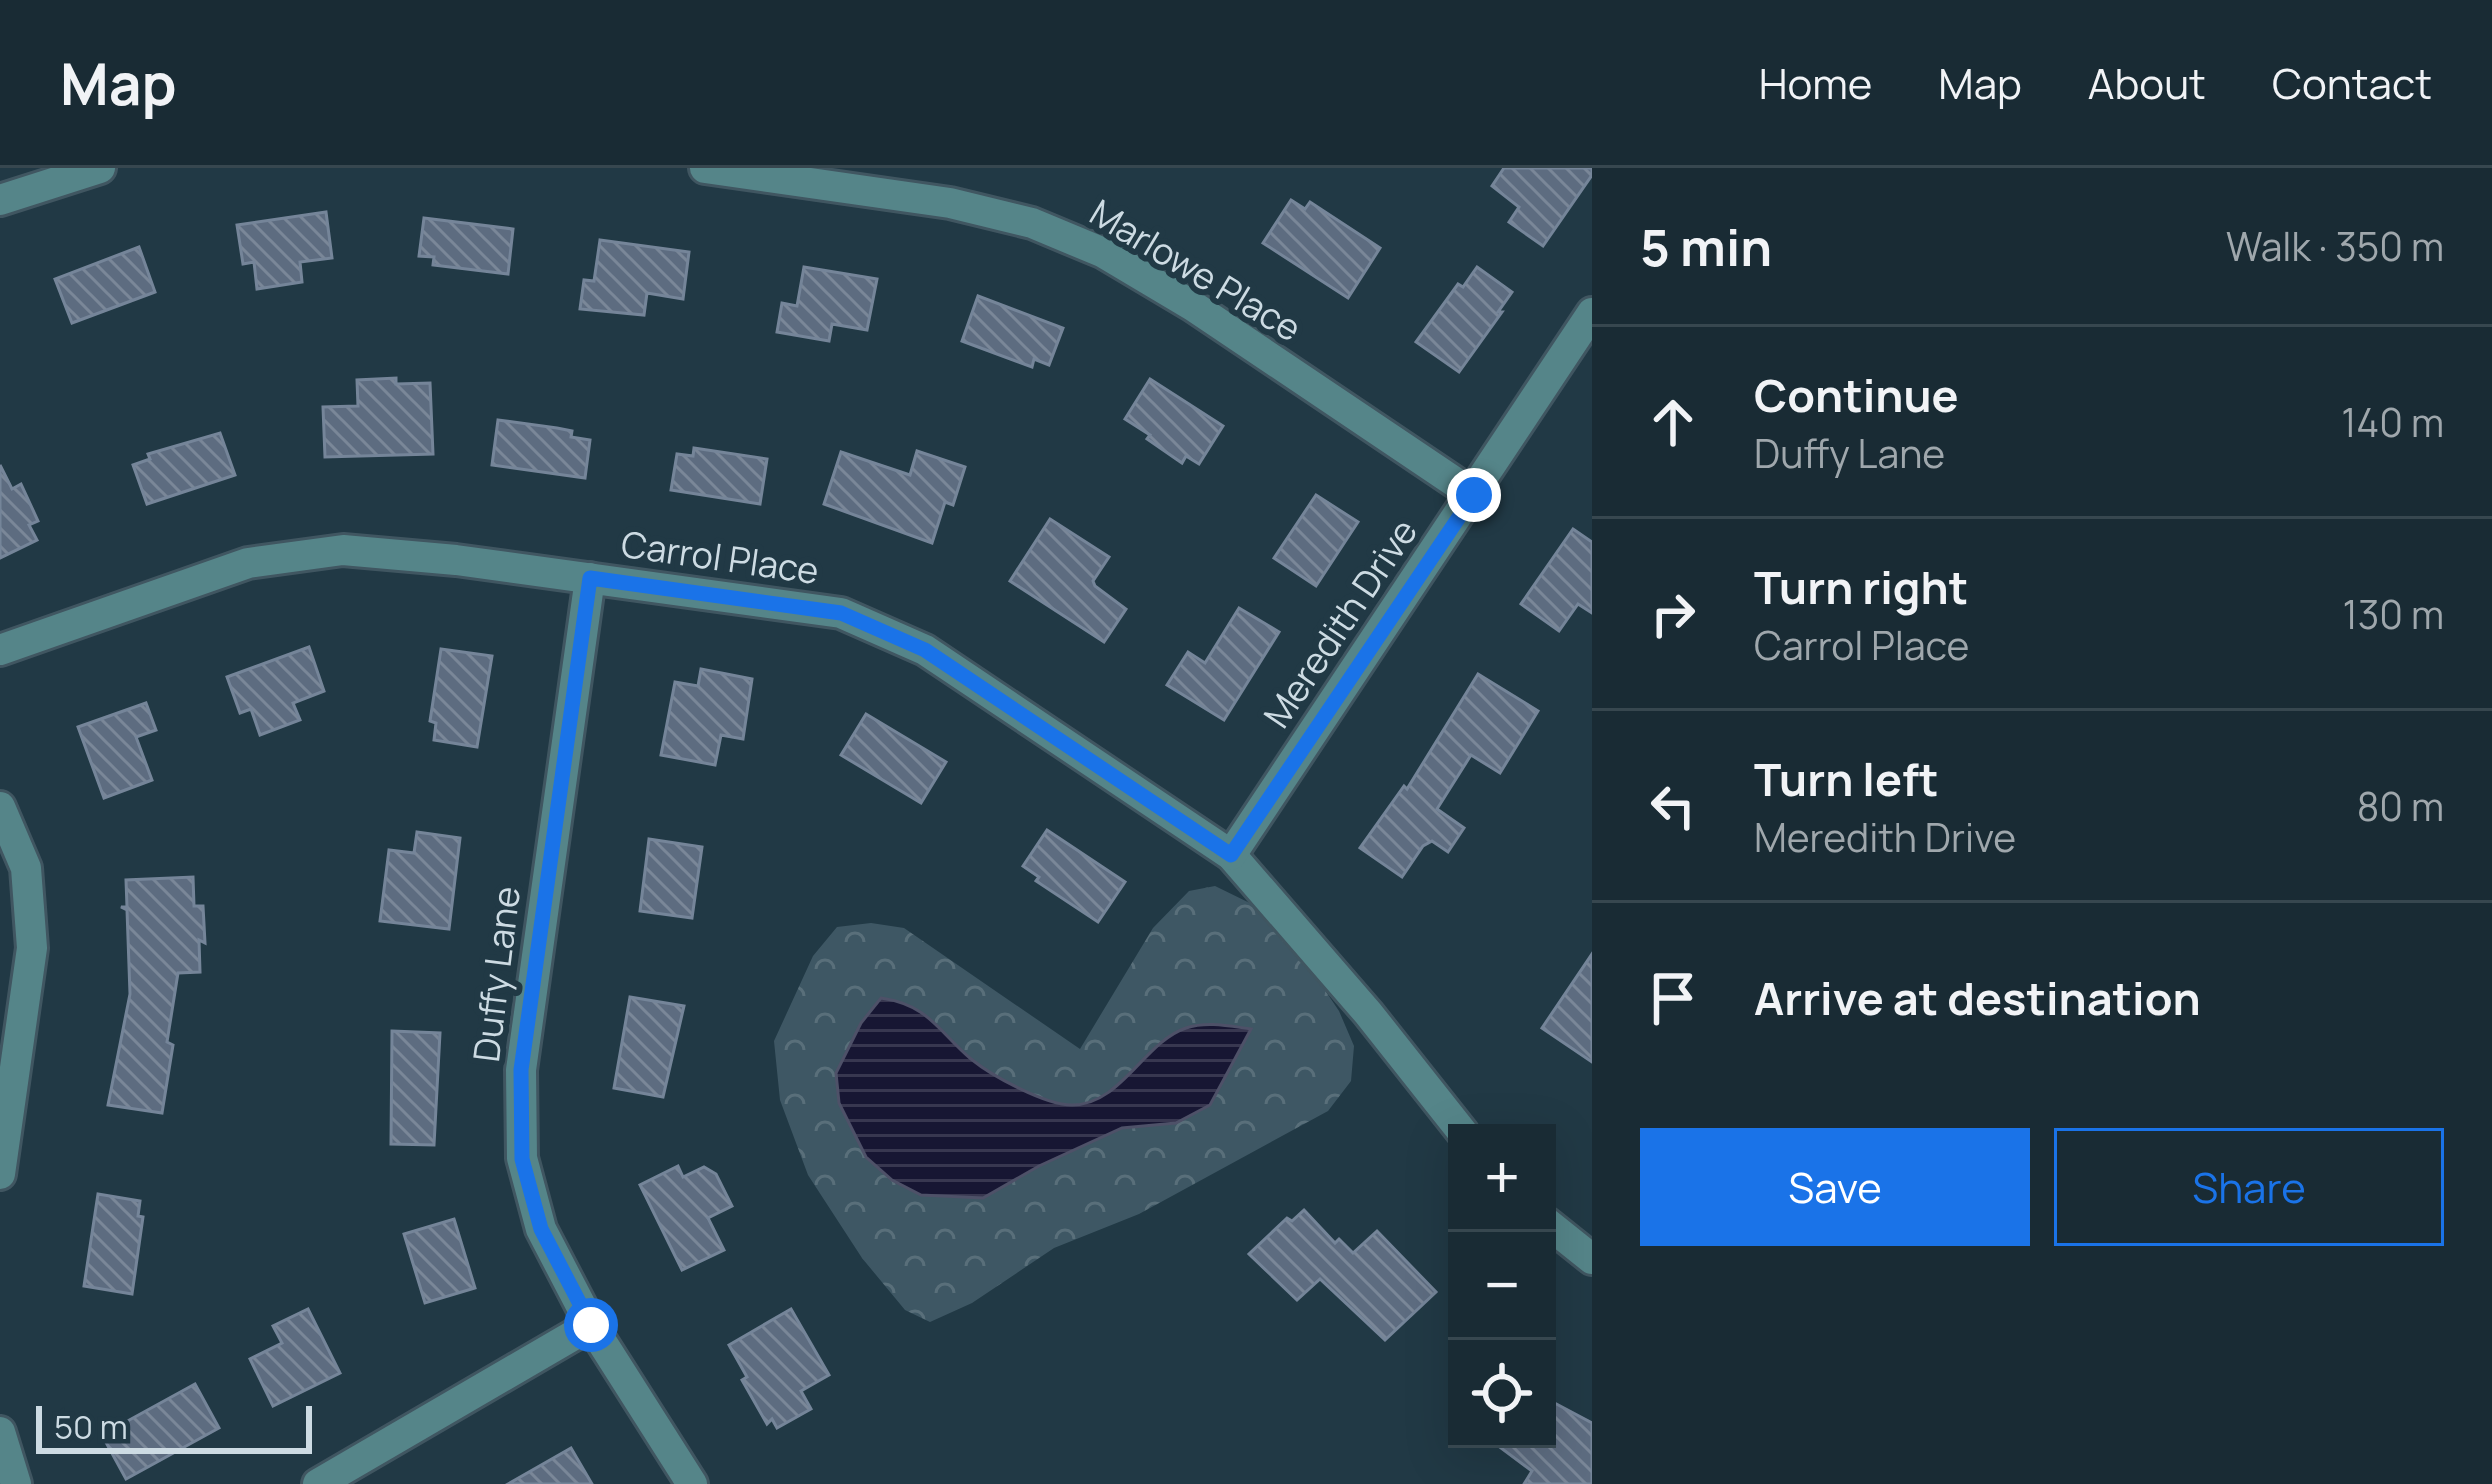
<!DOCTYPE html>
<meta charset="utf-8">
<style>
:root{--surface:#192b34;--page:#263740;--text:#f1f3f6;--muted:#9fa7ac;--line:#37474f;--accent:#1a73e8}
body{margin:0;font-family:Manrope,sans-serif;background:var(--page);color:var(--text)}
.controls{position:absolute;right:36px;bottom:36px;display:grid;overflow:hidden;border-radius:0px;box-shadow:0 12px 48px #0002}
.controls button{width:108px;height:108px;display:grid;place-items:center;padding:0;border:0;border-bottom:3px solid var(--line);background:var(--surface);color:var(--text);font:60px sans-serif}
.scale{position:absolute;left:36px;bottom:30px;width:276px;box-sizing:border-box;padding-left:12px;border:6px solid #cddbe3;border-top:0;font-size:33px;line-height:42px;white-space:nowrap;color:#cddbe3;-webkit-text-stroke:9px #213945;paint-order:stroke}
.stop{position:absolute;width:36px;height:36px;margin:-27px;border:9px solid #1a73e8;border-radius:50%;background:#fff}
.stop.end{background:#1a73e8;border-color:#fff;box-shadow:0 3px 12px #0008}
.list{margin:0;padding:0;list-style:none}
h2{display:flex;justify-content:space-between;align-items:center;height:156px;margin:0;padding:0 48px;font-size:51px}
h2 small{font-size:39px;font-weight:400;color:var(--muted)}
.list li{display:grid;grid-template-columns:78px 1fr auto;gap:36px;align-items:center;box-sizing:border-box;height:192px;padding:0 48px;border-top:3px solid var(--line)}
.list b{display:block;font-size:45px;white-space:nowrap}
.list p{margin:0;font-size:39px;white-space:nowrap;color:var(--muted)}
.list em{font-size:39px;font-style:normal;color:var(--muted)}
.actions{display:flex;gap:24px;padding:36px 48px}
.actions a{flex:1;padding:27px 0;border:3px solid var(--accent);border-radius:0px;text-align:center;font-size:42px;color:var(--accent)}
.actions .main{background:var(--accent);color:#fff}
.icon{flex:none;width:66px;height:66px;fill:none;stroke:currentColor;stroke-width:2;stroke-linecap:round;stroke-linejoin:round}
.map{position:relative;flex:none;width:1592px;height:1316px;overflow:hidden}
header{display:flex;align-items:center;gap:72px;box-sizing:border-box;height:168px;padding:0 60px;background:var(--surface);border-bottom:3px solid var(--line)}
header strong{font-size:57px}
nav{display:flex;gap:66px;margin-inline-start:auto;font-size:42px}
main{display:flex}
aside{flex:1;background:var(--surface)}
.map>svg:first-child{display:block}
.forest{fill:url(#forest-crowns)}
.water{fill:url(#water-rules);stroke:#4e5168;stroke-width:3}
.building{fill:url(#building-back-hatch);stroke:#758599;stroke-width:3}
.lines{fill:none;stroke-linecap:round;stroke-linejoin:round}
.minor-casing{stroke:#405661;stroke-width:36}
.minor{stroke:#558589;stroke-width:30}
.route{stroke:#1a73e8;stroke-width:15}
.labels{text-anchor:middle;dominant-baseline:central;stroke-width:12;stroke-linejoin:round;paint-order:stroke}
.street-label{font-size:36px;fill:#cddbe3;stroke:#213945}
</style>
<header>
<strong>Map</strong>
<nav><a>Home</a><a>Map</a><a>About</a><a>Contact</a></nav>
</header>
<main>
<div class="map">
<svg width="1592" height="1316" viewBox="0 0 1592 1316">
<defs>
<pattern id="forest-crowns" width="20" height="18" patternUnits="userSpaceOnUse" patternTransform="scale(3)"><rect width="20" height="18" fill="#3e5764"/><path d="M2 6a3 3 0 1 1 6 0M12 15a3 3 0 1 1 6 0" fill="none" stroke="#596f7a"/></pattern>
<pattern id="water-rules" width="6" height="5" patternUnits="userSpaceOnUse" patternTransform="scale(3)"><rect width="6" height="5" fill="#171633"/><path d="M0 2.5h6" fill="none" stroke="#383750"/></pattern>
<pattern id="building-back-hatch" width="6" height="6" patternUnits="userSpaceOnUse" patternTransform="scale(3)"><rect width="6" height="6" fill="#5d6c80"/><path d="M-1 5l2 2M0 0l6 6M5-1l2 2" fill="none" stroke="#7a8798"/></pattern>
</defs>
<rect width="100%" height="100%" fill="#213945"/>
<path class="forest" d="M1215,718L1262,741L1304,791L1339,843L1354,878L1351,913L1328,943L1139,1046L1054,1080L972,1135L930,1154L905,1142L862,1090L808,1007L780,932L774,873L813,788L837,759L871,755L904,760L1080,881L1153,760L1189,723Z"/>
<path class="water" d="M881,830C929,837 938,863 971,891C992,908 1045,937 1072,937C1121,937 1144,874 1186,860C1207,853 1229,858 1251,861L1210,937L1176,955L1122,960L1039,998L983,1030L921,1027L892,1012L866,989L839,935L836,905L861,855Z"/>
<g class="building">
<path d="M1504,0H1592V7L1543,78L1509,54L1519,39L1492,18Z"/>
<path d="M1291,32L1305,41L1310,34L1380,80L1348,130L1263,75Z"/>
<path d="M326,44L332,90L300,94L302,114L257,121L254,94L243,96L237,57Z"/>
<path d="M424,50L513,61L508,106L433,97L434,89L419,88Z"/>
<path d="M600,72L689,84L683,131L647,125L644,147L580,141L584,112L594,113Z"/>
<path d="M139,79L155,124L72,155L55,111Z"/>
<path d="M804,99L877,111L867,162L832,156L829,173L777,164L782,135L797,138Z"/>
<path d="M1477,99L1512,124L1498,144H1502L1459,204L1416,174L1458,116L1463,119Z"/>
<path d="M978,128L1063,160L1049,197L1034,191L1032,199L962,173Z"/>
<path d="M396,210V216L430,215L433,286L325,289L323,239L358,238L357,212Z"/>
<path d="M1150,211L1223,258L1199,296L1186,288L1182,295L1147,271L1150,267L1125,251Z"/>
<path d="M498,252L557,260L572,263L571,269L590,272L585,310L492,297Z"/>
<path d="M220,265L235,307L147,336L133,297L150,291L148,286Z"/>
<path d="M694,280L767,291L760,336L671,322L677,286L693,288Z"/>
<path d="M917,283L965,299L953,337L945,334L932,375L824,336L841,284L910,307Z"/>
<path d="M0,297L12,321L21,316L38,353L29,357L37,372L0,390Z"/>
<path d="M1316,327L1358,354L1316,418L1274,390Z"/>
<path d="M1050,351L1109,389L1093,413L1095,418L1126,441L1104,474L1010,413Z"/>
<path d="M1573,361L1592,374V445L1578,436L1559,463L1521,436Z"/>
<path d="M1239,440L1279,464L1224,552L1167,517L1188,484L1205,495Z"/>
<path d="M309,479L324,523L293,535L300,552L260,567L251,541L240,545L227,509Z"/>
<path d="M441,481L492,488L477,579L434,572L436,555L430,553Z"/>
<path d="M701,501L752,511L743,571L721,567L715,597L661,587L675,514L698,518Z"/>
<path d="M1478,506L1538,543L1500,605L1471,587L1437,641L1464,660L1448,684L1432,673L1423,678L1402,709L1360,680L1404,618L1407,621Z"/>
<path d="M146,535L156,562L136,569L152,612L104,630L78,559Z"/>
<path d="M866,546L946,594L921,635L841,587Z"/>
<path d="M1047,662L1125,714L1098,754L1036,713L1039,709L1023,698Z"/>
<path d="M417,664L460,670L449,761L380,753L389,682L414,685Z"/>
<path d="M649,671L702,679L692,750L640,743Z"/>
<path d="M193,709L194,738H203L205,775L199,772L200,804L178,805L167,874L173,877L162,945L108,937L130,826L127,742L121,739H127L126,712Z"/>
<path d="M1592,786V894L1542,860Z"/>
<path d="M630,829L684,838L663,929L614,920Z"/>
<path d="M392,863L440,865L434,977L391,976Z"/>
<path d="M678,998L683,1009L704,999L716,1006L732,1038L708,1050L724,1082L682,1102L640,1017Z"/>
<path d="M98,1026L140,1033L138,1048L143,1049L132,1126L84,1118Z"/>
<path d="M1304,1042L1335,1075L1339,1071L1353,1085L1377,1063L1436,1124L1385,1172L1320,1111L1297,1132L1249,1086L1287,1050L1292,1053Z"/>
<path d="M454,1051L475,1120L425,1135L404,1066Z"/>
<path d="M308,1141L340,1205L273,1238L250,1191L282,1175L273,1158Z"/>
<path d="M791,1141L829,1207L801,1223L811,1241L777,1260L772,1251L767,1256L742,1212L747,1209L729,1177Z"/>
<path d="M195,1216L219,1260L126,1311L102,1267Z"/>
<path d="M1547,1231L1592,1255V1316H1524L1532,1303L1489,1271H1547Z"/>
<path d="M571,1280L592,1316H508Z"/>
</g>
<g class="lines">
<g class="minor-casing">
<g id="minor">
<path d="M705,0L950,35L1032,55L1104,85L1193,138L1474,327"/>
<path d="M0,32L100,0"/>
<path d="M590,410L521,902L522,990L541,1061L591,1157L692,1316"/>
<path d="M0,482L248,395L343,382L456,392L841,445L925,482L1231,687L1368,845L1463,965"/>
<path d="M0,639L26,700L32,780L0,1006"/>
<path d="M1231,687L1592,145"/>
<path d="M1547,1055L1592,1091"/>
<path d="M0,1264L16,1316"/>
<path d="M318,1316L591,1157"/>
</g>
</g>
<use href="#minor" class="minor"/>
</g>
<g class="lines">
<path class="route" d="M591,1157L541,1061L522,991L521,902L590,410L841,445L925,482L1231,687L1474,327"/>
</g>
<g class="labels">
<g class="street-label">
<text transform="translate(1196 102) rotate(31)">Marlowe Place</text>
<text transform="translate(720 389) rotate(8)">Carrol Place</text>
<text transform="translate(1340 455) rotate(-56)">Meredith Drive</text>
<text transform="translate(496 806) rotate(-83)">Duffy Lane</text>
</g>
</g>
</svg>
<div class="controls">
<button>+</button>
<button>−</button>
<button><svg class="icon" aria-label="locate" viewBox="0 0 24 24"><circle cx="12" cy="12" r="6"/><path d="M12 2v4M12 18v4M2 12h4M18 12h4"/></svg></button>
</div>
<div class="scale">50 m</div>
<div class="stop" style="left:591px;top:1157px"></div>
<div class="stop end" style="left:1474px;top:327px"></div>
</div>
<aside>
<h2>5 min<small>Walk · 350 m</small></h2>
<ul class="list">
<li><svg class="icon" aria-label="ahead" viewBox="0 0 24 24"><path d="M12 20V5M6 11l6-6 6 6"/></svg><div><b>Continue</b><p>Duffy Lane</p></div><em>140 m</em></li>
<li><svg class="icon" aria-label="right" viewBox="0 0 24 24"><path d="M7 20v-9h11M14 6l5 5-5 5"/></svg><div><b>Turn right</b><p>Carrol Place</p></div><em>130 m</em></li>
<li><svg class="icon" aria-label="left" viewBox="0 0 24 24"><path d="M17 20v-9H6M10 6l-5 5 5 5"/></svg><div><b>Turn left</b><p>Meredith Drive</p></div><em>80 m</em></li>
<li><svg class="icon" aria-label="arrive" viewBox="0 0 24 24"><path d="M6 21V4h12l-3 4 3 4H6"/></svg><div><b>Arrive at destination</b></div></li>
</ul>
<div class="actions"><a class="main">Save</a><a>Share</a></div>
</aside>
</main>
